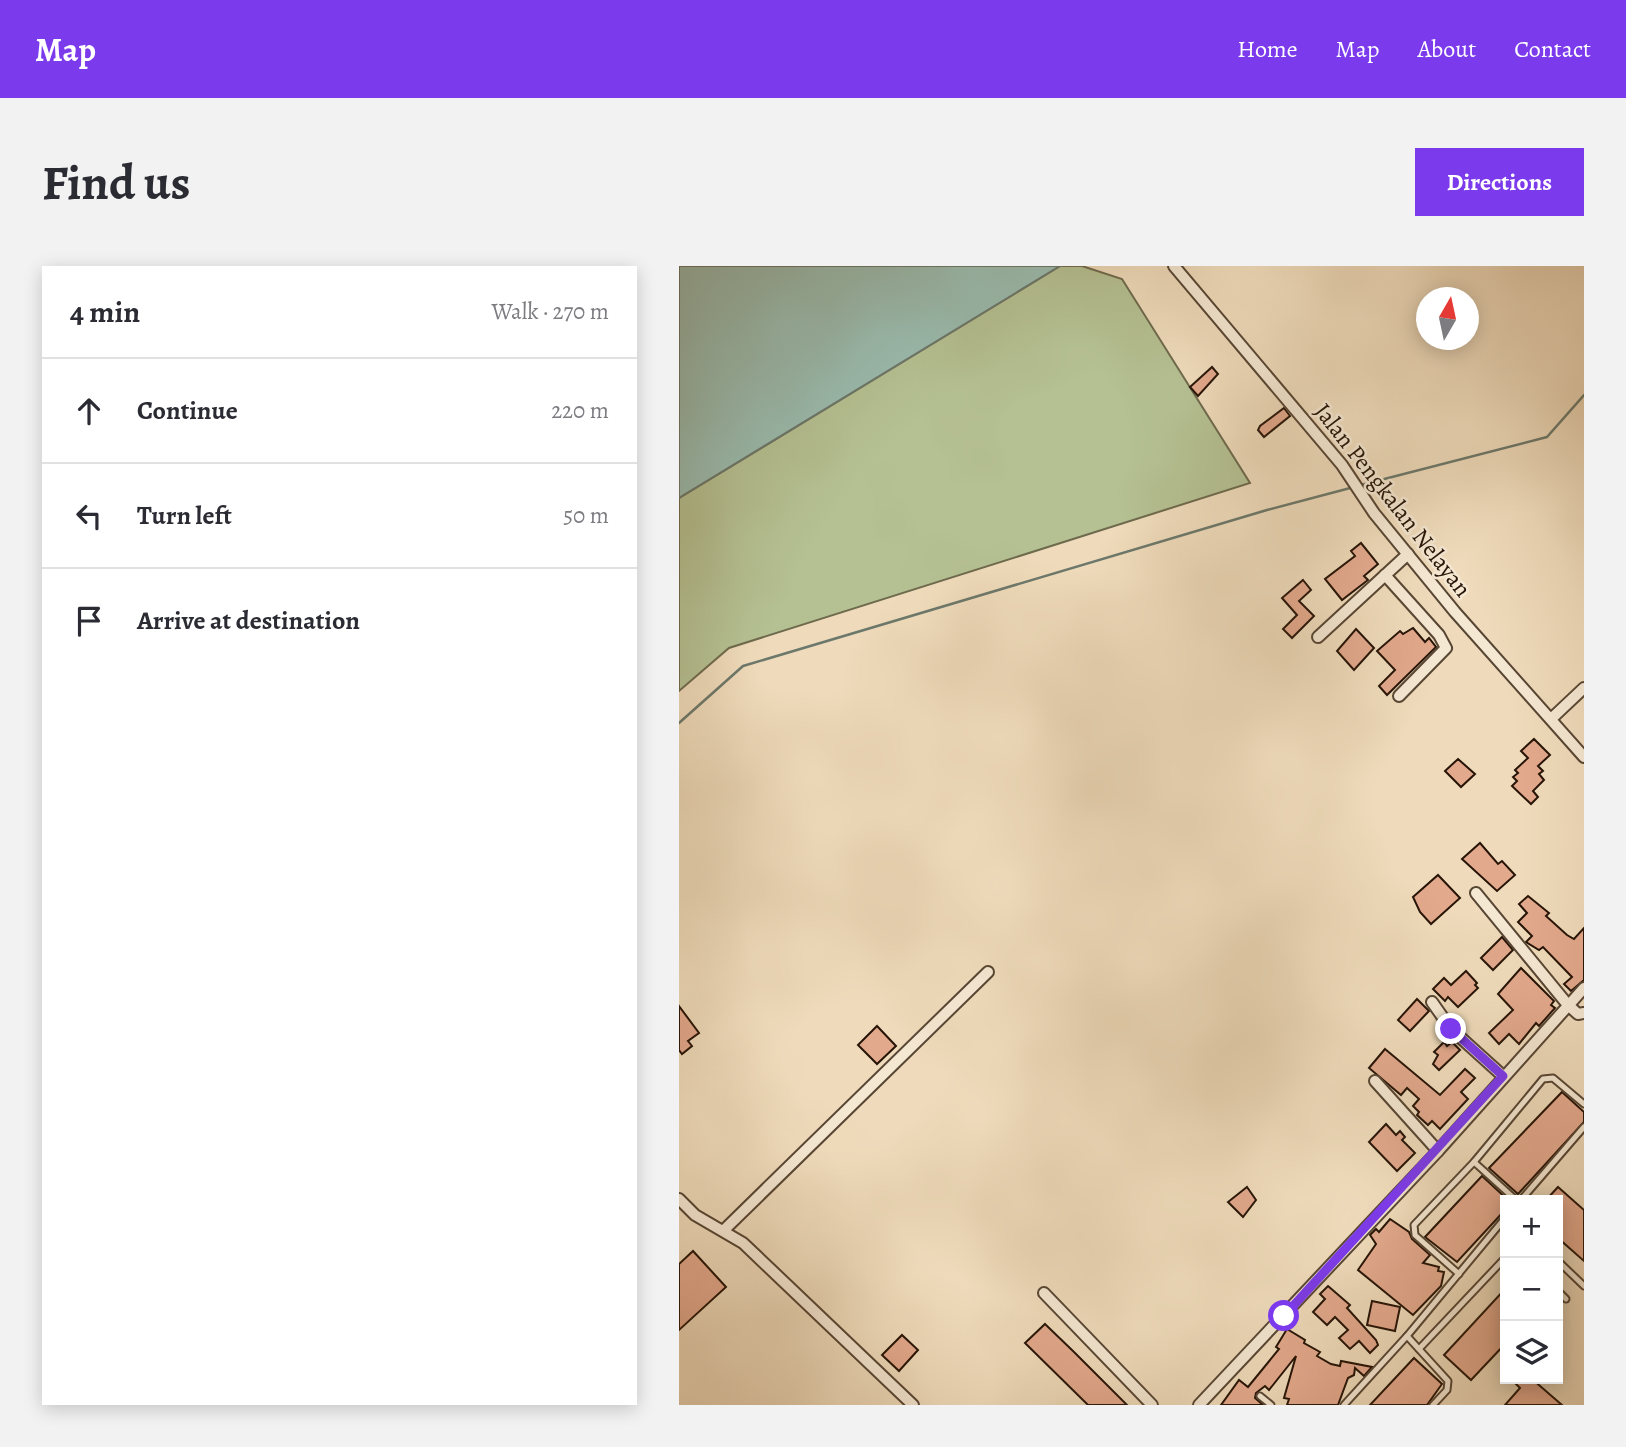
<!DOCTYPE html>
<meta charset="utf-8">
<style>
:root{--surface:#fff;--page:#f2f2f3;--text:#2b2b33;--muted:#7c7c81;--line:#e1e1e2;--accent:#7c3aed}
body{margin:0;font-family:Alegreya,serif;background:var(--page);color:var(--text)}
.controls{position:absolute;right:21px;bottom:21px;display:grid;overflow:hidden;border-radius:0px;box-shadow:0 4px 18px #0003}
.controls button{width:63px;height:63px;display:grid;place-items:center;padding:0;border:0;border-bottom:2px solid var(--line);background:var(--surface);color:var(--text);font:35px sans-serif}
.compass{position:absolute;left:737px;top:21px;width:63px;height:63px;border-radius:50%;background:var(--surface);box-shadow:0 4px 18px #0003;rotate:9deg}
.stop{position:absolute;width:21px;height:21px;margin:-16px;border:5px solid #7c3aed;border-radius:50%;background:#fff}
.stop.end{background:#7c3aed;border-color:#fff;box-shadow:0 2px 7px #0008}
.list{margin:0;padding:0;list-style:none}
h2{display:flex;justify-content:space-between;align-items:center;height:91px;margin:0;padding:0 28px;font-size:30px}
h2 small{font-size:23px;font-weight:400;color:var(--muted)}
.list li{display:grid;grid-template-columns:46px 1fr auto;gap:21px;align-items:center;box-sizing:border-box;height:105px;padding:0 28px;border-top:2px solid var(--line)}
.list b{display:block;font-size:26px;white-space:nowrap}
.list em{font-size:23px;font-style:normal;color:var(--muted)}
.icon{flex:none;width:38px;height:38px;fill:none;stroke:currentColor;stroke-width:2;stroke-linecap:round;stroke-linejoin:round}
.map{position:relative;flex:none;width:905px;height:1139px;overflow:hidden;border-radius:0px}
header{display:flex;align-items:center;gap:42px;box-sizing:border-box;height:98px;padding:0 35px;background:var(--accent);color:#fff}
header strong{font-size:33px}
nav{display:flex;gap:38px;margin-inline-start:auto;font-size:24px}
.intro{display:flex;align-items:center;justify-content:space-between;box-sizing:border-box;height:168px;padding:0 42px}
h1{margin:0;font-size:49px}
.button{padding:18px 32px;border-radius:0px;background:var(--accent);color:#fff;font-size:24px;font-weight:700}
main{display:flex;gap:42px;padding:0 42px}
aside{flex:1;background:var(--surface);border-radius:0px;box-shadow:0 4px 18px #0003}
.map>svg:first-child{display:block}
.green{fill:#b5c193;stroke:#6e6a4d;stroke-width:2}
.water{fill:#9abbae;stroke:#6c786b;stroke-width:2}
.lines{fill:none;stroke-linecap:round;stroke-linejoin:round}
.stream{stroke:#6c786b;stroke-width:2.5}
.building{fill:#e3a98d;stroke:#261407;stroke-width:2}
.lane-casing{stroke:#584634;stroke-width:9}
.street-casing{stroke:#584634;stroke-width:14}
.lane{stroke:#f5e8d3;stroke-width:5}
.street{stroke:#f5e8d3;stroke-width:10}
.route{stroke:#7c3aed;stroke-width:9}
.labels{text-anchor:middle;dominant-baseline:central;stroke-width:5;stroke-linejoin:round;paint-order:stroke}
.street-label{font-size:24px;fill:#261407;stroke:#f5e8d3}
</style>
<header>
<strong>Map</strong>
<nav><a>Home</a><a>Map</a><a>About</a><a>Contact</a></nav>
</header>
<div class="intro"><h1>Find us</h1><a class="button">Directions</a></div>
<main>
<aside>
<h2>4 min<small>Walk · 270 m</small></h2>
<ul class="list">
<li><svg class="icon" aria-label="ahead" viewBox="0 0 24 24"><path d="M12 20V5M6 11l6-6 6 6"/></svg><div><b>Continue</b></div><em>220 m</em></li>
<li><svg class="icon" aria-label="left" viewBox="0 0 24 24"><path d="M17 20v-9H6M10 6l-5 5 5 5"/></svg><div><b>Turn left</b></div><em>50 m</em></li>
<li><svg class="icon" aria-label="arrive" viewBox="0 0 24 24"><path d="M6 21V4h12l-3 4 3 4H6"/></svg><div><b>Arrive at destination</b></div></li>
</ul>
</aside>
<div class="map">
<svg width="905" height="1139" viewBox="0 0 905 1139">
<rect width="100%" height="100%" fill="#efdbbb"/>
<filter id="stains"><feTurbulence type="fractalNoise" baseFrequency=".00286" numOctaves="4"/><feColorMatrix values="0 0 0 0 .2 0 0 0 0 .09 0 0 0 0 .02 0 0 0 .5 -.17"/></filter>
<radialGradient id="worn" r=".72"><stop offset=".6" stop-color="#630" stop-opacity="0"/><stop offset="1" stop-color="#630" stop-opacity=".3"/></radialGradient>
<path class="green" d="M381,0H403L443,13L571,217L50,382L0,425V232Z"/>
<path class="water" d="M0,0H381L0,232Z"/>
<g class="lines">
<g class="stream">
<path d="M682,219L868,171L905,129"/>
<path d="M0,457L64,400L588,244L675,221"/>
</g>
</g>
<g class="building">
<path d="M533,101L539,108L519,130L511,121Z"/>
<path d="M605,142L611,150L585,171L579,164L581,160Z"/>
<path d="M682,277L699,298L685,310L689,314L663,334L646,313L676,290L672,285Z"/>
<path d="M624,314L632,324L620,335L635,350L613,372L604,363L618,349L603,332Z"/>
<path d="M734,362L746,376L750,372L757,381L708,429L700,420L716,404L698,385L721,365L724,368Z"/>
<path d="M677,363L695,382L675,404L658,385Z"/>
<path d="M855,473L871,489L859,500L864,505L860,508L865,514L854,525L859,531L852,538L833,520L838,515L834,511L839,507L836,504L849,492L842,485Z"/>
<path d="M779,493L796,508L782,521L766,505Z"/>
<path d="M801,577L819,598L823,595L836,609L818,625L783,593Z"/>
<path d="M759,609L781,632L752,658L741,646L734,631Z"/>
<path d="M849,630L870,647L867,650L888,669L895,673L905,662V714L892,725L885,718L893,711L864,681L860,684L847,676L853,670L839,656L848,647L840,638Z"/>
<path d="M823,671L834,684L814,704L802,692Z"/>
<path d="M842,702L875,735L872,739L876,742L860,760L857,757L840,778L830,768L820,778L810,767L834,744L819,728Z"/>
<path d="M787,705L798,717L796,719L799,722L779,741L769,731L766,735L754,723L765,712L772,719Z"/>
<path d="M738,733L750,745L731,765L719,754Z"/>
<path d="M0,740L20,767L9,775L13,780L3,788L0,784Z"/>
<path d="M198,760L217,780L198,798L179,779Z"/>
<path d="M765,776L768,780L773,776L781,784L760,804L754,798L759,789L755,786Z"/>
<path d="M706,783L761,829L786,803L796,812L782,826L789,833L761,863L753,855L749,859L738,849L740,846L734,840L740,833L728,822L722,829L690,802Z"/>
<path d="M883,826L905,846V856L839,928L810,902Z"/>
<path d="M707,858L717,869L721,865L726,871L723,874L736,887L718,905L690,876Z"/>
<path d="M803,910L829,934H826V944L778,996L746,971Z"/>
<path d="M568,921L577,934L564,951L549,936Z"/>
<path d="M879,921L905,944V995L879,972V934H867Z"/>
<path d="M711,953L730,966L733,973L751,989L744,997L760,1001L759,1005L765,1006L762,1020L734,1049L679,1004L697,978L691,969L697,963L700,966Z"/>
<path d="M14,985L47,1021L0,1064V998Z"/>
<path d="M649,1020L671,1039L668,1042L697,1074L699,1079L691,1087L680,1075L671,1083L660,1072L669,1064L656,1051L648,1059L634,1046L646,1033L641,1028Z"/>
<path d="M826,1023V1078L792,1114L765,1089Z"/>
<path d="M693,1035L721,1041L716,1065L688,1059Z"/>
<path d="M366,1058L395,1086L448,1139H409L346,1077Z"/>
<path d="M608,1063L626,1074L625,1077L641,1086L638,1090L652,1098L661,1100L662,1095L693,1101L685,1110L676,1102L675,1109L669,1112L659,1139H608L610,1133L605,1132L617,1090L590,1124L586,1120L577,1127L576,1132L584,1139H542L560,1114L569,1121L600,1083L597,1081Z"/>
<path d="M223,1069L239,1084L220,1105L203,1089Z"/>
<path d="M735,1092L763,1118L748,1139H691Z"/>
<path d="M842,1113H853L883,1139H826L841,1122L837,1118Z"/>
</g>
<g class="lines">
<g class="lane-casing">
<g id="lane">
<path d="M795,896L837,934"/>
<path d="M842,934L905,861"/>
<path d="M879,995L905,1020"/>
<path d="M780,1008L736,969L735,959L795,896L864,813L874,812L905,838"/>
<path d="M879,1025L887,1033"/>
<path d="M728,1070L769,1115L768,1124L754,1139"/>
<path d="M740,1083L826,992"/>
<path d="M581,1130L592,1139"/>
<path d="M665,1139L728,1070L826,952"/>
</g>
</g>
<g class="street-casing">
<g id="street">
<path d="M495,0L663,199L695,247L776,346L905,491"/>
<path d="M706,309L760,369L767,382L720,430"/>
<path d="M639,371L729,288"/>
<path d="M872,453L905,422"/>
<path d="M797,627L889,739L899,748L905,747"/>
<path d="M753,736L772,763L824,810"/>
<path d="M696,815L759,885"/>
<path d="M0,933L16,949L64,977L234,1139"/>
<path d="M45,964L309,706"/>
<path d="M365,1027L473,1139"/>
<path d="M520,1139L759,885L905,722"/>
</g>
</g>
<use href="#lane" class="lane"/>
<use href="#street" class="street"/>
</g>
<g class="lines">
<path class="route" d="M605,1050L824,810L772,763"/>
</g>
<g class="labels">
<g class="street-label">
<text transform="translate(714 234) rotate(52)">Jalan Pengkalan Nelayan</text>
</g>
</g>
<rect width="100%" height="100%" filter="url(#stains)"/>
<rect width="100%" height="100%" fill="url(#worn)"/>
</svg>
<div class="controls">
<button>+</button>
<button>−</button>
<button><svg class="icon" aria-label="layers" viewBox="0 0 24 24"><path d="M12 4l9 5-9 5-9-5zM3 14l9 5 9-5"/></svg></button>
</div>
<svg class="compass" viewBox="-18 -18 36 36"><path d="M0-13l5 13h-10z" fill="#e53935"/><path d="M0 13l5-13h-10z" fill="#7c7c81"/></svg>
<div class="stop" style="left:605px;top:1050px"></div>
<div class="stop end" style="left:772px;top:763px"></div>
</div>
</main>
